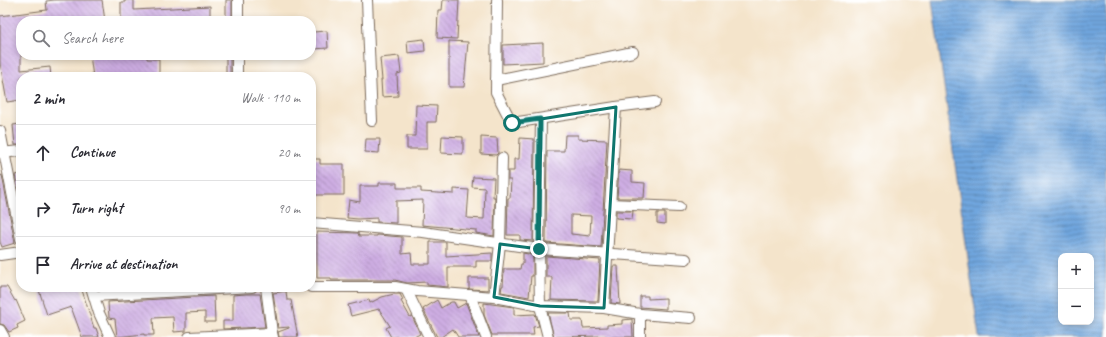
<!DOCTYPE html>
<meta charset="utf-8">
<style>
:root{--surface:#fff;--page:#f2f2f3;--text:#2b2b33;--muted:#7c7c81;--line:#e1e1e2}
body{margin:0;font-family:Caveat,sans-serif;background:var(--page);color:var(--text)}
.controls{position:absolute;right:12px;bottom:12px;display:grid;overflow:hidden;border-radius:8px;box-shadow:0 2px 6px #0003}
.controls button{width:36px;height:36px;display:grid;place-items:center;padding:0;border:0;border-bottom:1px solid var(--line);background:var(--surface);color:var(--text);font:20px sans-serif}
.stop{position:absolute;width:12px;height:12px;margin:-9px;border:3px solid #0f766e;border-radius:50%;background:#fff}
.stop.end{background:#0f766e;border-color:#fff;box-shadow:0 1px 4px #0008}
.list{margin:0;padding:0;list-style:none}
h2{display:flex;justify-content:space-between;align-items:center;height:52px;margin:0;padding:0 16px;font-size:17px}
h2 small{font-size:13px;font-weight:400;color:var(--muted)}
.list li{display:grid;grid-template-columns:26px 1fr auto;gap:12px;align-items:center;box-sizing:border-box;height:56px;padding:0 16px;border-top:1px solid var(--line)}
.list b{display:block;font-size:15px;white-space:nowrap}
.list em{font-size:13px;font-style:normal;color:var(--muted)}
.icon{flex:none;width:22px;height:22px;fill:none;stroke:currentColor;stroke-width:2;stroke-linecap:round;stroke-linejoin:round}
.map{position:relative;flex:none;width:1106px;height:337px;overflow:hidden}
.search{position:absolute;background:var(--surface);box-shadow:0 2px 6px #0003;left:16px;top:16px;width:300px;height:44px;display:flex;align-items:center;gap:10px;box-sizing:border-box;padding:0 14px;border-radius:16px;color:var(--muted);font-size:15px}
.panel{position:absolute;background:var(--surface);box-shadow:0 2px 6px #0003;left:16px;top:72px;width:300px;height:220px;border-radius:16px}
.map>svg:first-child{display:block}
.water{fill:url(#water-rules);stroke:#56687e;fill-rule:evenodd}
.building{fill:url(#building-back-hatch);fill-rule:evenodd}
.lines{fill:none;stroke-linecap:round;stroke-linejoin:round}
.street-casing{stroke:#7c6b5b;stroke-width:12}
.street{stroke:#fff;stroke-width:10}
.route{stroke:#0f766e;stroke-width:5}
.marked{fill:none;stroke:#0f766e;stroke-width:3;stroke-linejoin:round}
</style>
<div class="map">
<svg width="1106" height="337" viewBox="0 0 1106 337">
<defs>
<pattern id="water-rules" width="6" height="5" patternUnits="userSpaceOnUse"><rect width="6" height="5" fill="#70a6de"/><path d="M0 2.5h6" fill="none" stroke="#5d87b3"/></pattern>
<pattern id="building-back-hatch" width="6" height="6" patternUnits="userSpaceOnUse"><rect width="6" height="6" fill="#ceade3"/><path d="M-1 5l2 2M0 0l6 6M5-1l2 2" fill="none" stroke="#a88db7"/></pattern>
</defs>
<rect width="100%" height="100%" fill="#fff"/>
<filter id="ink" filterUnits="userSpaceOnUse"><feTurbulence type="fractalNoise" baseFrequency=".025" numOctaves="2"/><feDisplacementMap in="SourceGraphic" scale="8" xChannelSelector="R" yChannelSelector="G"/><feConvolveMatrix kernelMatrix="1 2 1 2 8 2 1 2 1" color-interpolation-filters="sRGB"/></filter>
<filter id="wash" filterUnits="userSpaceOnUse"><feTurbulence type="fractalNoise" baseFrequency=".012" numOctaves="4" result="noise"/><feDisplacementMap in="SourceGraphic" scale="16" xChannelSelector="R" yChannelSelector="G"/><feGaussianBlur stdDeviation="0.9" result="paint"/><feColorMatrix in="noise" values="0 0 0 0 0 0 0 0 0 0 0 0 0 0 0 0 0 1.4 0 .05"/><feComposite in="paint" operator="in"/></filter>
<g filter="url(#wash)">
<rect width="100%" height="100%" fill="#f4e4cb"/>
<path class="water" d="M932,0H1106V337H979ZM1061,256H1091V322H1061Z"/>
<g id="blocks">
<g class="building">
<path d="M55,0H102L105,21H21V70L50,67L51,77H21V100L7,102L0,63V16L47,10L46,1Z"/>
<path d="M125,0H134V10L210,6V21H121V2H125Z"/>
<rect x="226" y="0" width="6" height="18"/>
<path d="M443,0H459L457,39L437,38L438,10H442Z"/>
<path d="M327,31L328,48L313,49V32Z"/>
<path d="M424,39L425,51L408,53L407,41Z"/>
<path d="M449,41L468,42L464,87H449Z"/>
<path d="M543,43V62L503,64V45Z"/>
<path d="M90,55L147,57V59H159V77H93Z"/>
<rect x="226" y="55" width="4" height="22"/>
<path d="M399,56L401,73L397,74L398,96L382,97L381,80H382L380,58Z"/>
<path d="M416,105L437,106L436,122H427V149H407V136H415Z"/>
<path d="M21,124V145H15L13,125Z"/>
<path d="M565,135H578V139L607,140L601,247L546,243L547,151H564ZM571,215L591,216L590,236L571,234Z"/>
<path d="M442,136L463,137V154L441,153Z"/>
<path d="M481,137L497,138L498,153L496,155L481,154Z"/>
<path d="M520,138L534,139L533,241L520,240V235H507L508,198H510L511,180H508V171H514V159H519Z"/>
<path d="M366,139H380L379,153L365,152Z"/>
<path d="M311,159H320V164H344V195H311Z"/>
<path d="M619,170L632,171V182L645,183L644,198H617Z"/>
<path d="M21,174V205L15,175Z"/>
<path d="M2,175L15,243L2,247L0,242V176Z"/>
<path d="M473,177L494,178L493,197H495L494,236L476,233V230L422,225L423,200L396,201V223L377,222V218L358,219L347,218L349,200L360,202V186H379V183H397V188H421V192L454,194V189L469,190L467,218L484,219L485,188L472,187Z"/>
<path d="M616,211H633L632,219L616,218Z"/>
<path d="M657,213H665V224L657,223Z"/>
<path d="M317,232L358,233L359,236H377V235L402,237V254L411,253L412,264H430V242H446V256L492,253V261H476V267H448V287L427,285V282L407,283L395,280H331V278H317Z"/>
<path d="M523,253L533,255V276H531L529,297L501,292L502,286H503L504,269H520L521,264H523Z"/>
<path d="M546,256L600,260L598,301L551,300L552,277H546Z"/>
<path d="M613,266H618L620,304L611,303Z"/>
<path d="M469,278H488V290L469,289Z"/>
<path d="M0,287H7L15,301L16,300L25,321L17,325L18,328L9,332L4,325L0,324Z"/>
<path d="M38,287H81L94,328H96L99,337H82L71,307L47,315Z"/>
<path d="M286,291L287,300H291L298,337H279L278,332L289,328V327L278,328L273,293Z"/>
<path d="M246,294H260L265,327L223,329V321H233V295Z"/>
<path d="M394,294H400L403,300L401,301L410,317L412,316L420,334L414,337H391L386,328L390,326L379,309L351,316L348,305L369,300L370,303L382,297Z"/>
<path d="M214,296L215,322H205V312L186,313V331L174,332L173,317L153,318L154,335H144V334L117,337L115,319L109,318L108,302Z"/>
<path d="M640,296H648V299L666,298V309L640,307Z"/>
<path d="M437,300L441,308L451,302H454L457,308L466,303L479,337H458L453,329L441,337H437L423,309Z"/>
<path d="M484,303L514,307V315L535,314L539,326L533,327L534,335H492L484,315Z"/>
<path d="M548,313H570L571,320H582L583,328L607,327V325L622,324V320L632,319L633,337H607V336L554,337Z"/>
</g>
</g>
</g>
<g filter="url(#ink)">
<use href="#blocks" fill-opacity="0" stroke="#7c6b5b" stroke-width="1"/>
<g class="lines">
<g class="street-casing">
<g id="street">
<path d="M367,0L372,121"/>
<path d="M497,0L496,92L512,123L616,107L604,308"/>
<path d="M238,21V0"/>
<path d="M237,77V55"/>
<path d="M496,80L633,52"/>
<path d="M616,107L655,102"/>
<path d="M541,119L539,249L540,306L548,337"/>
<path d="M0,131L21,239"/>
<path d="M0,153L21,151"/>
<path d="M610,204L679,207"/>
<path d="M311,223L423,232L539,249L686,259"/>
<path d="M0,255L21,252"/>
<path d="M91,287L99,313L110,337"/>
<path d="M266,287L272,333"/>
<path d="M311,287H395L417,291L494,297L540,306L604,308L640,314V337"/>
<path d="M406,289L429,337"/>
<path d="M470,295L486,337"/>
<path d="M94,296L252,287"/>
<path d="M494,297L500,244L502,158"/>
<path d="M640,314L691,318"/>
<path d="M0,330L4,337"/>
<path d="M189,337L272,333L273,337"/>
</g>
</g>
<use href="#street" class="street"/>
</g>
</g>
<g class="lines" filter="url(#ink)">
<path class="route" d="M512,123L540,119L539,249"/>
</g>
<path class="marked" d="M616,107L604,308L540,306L494,297L500,244L539,249L541,119Z"/>
</svg>
<div class="controls">
<button>+</button>
<button>−</button>
</div>
<div class="stop" style="left:512px;top:123px"></div>
<div class="stop end" style="left:539px;top:249px"></div>
<div class="search"><svg class="icon" aria-label="search" viewBox="0 0 24 24"><circle cx="10" cy="10" r="6"/><path d="M15 15l6 6"/></svg>Search here</div>
<section class="panel">
<h2>2 min<small>Walk · 110 m</small></h2>
<ul class="list">
<li><svg class="icon" aria-label="ahead" viewBox="0 0 24 24"><path d="M12 20V5M6 11l6-6 6 6"/></svg><div><b>Continue</b></div><em>20 m</em></li>
<li><svg class="icon" aria-label="right" viewBox="0 0 24 24"><path d="M7 20v-9h11M14 6l5 5-5 5"/></svg><div><b>Turn right</b></div><em>90 m</em></li>
<li><svg class="icon" aria-label="arrive" viewBox="0 0 24 24"><path d="M6 21V4h12l-3 4 3 4H6"/></svg><div><b>Arrive at destination</b></div></li>
</ul>
</section>
</div>
